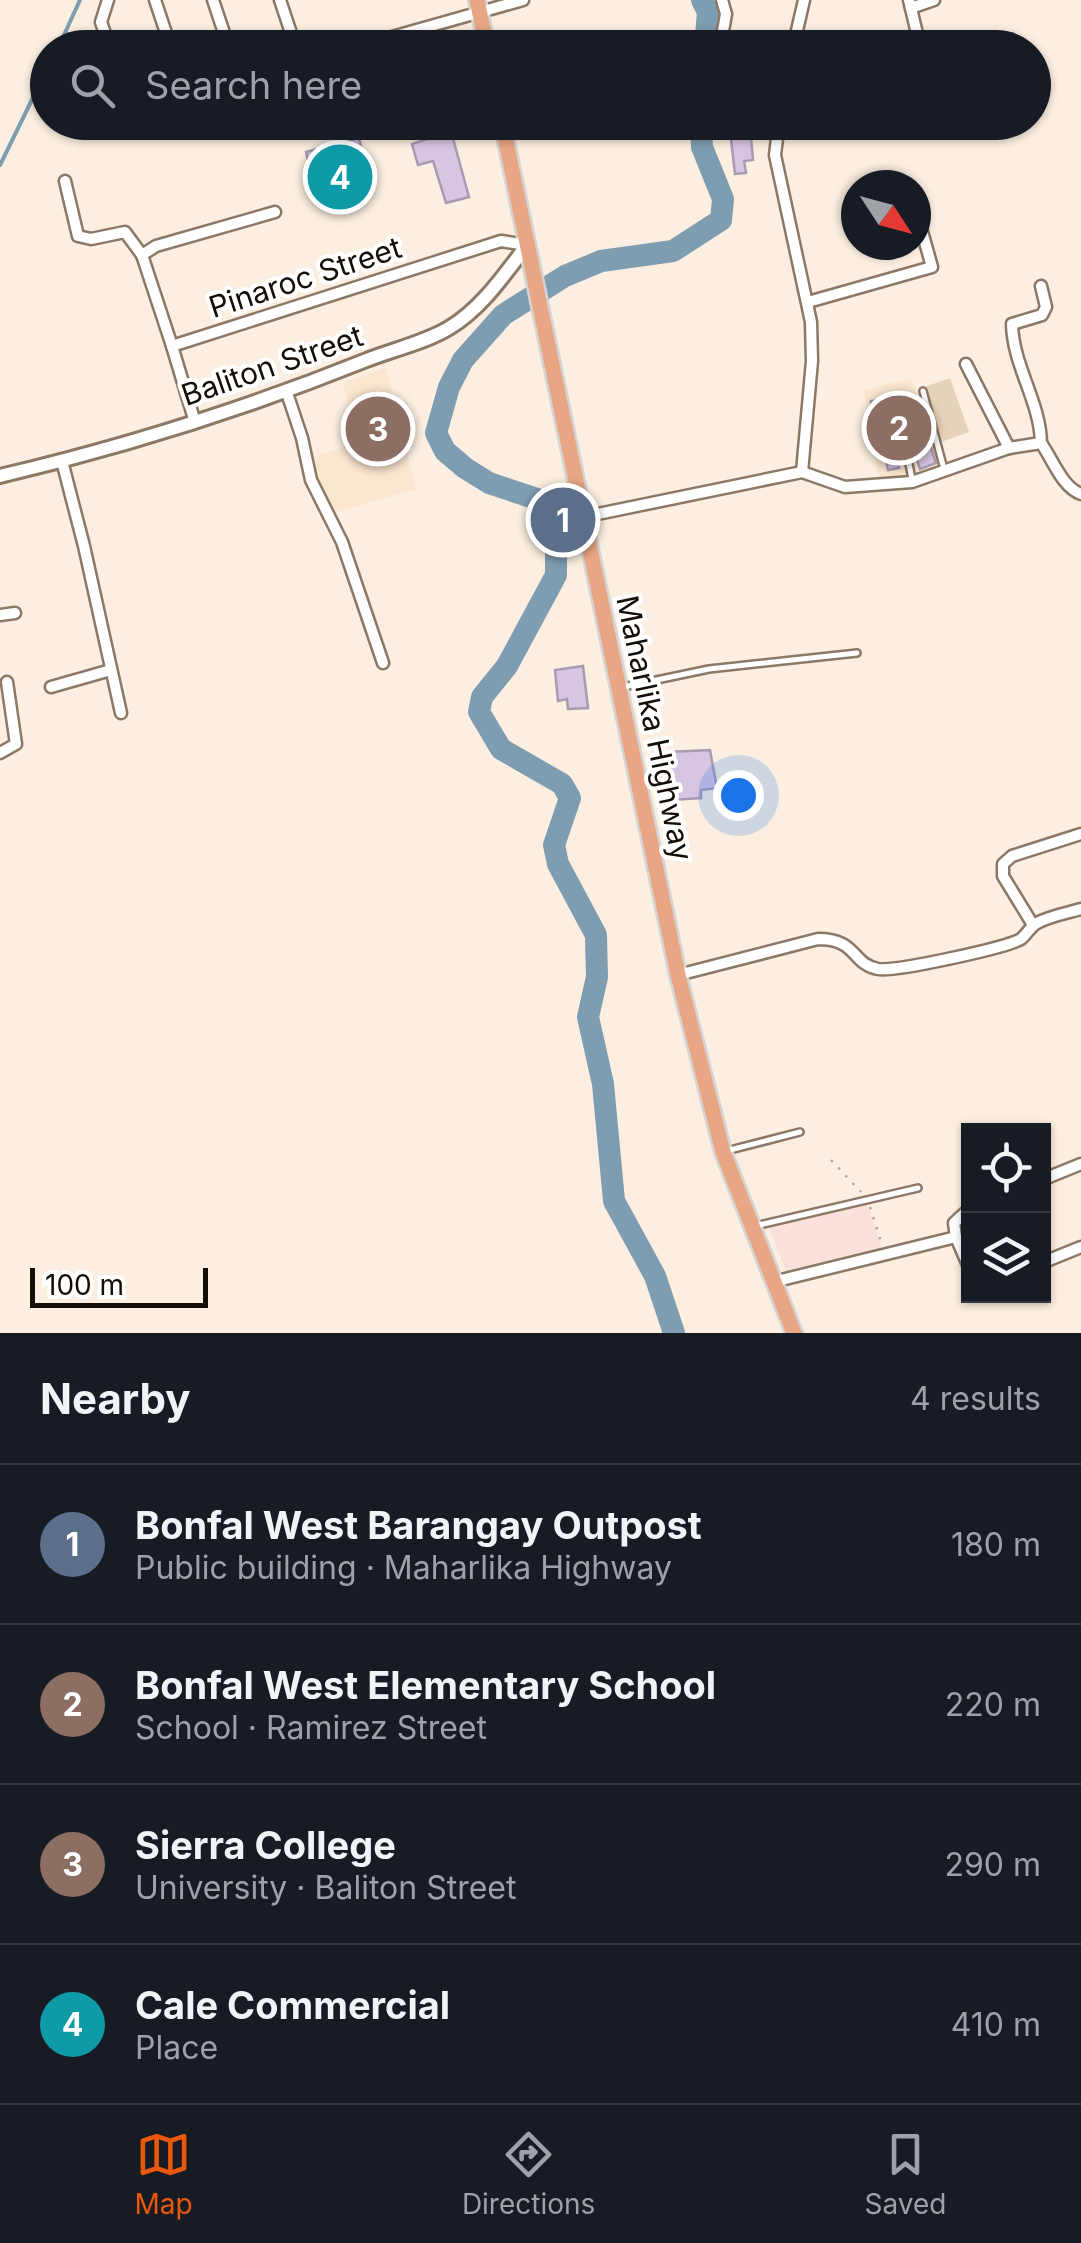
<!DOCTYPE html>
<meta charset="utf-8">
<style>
:root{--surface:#171b24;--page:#20242c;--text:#f1f3f6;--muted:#9ea1a6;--line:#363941;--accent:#ea580c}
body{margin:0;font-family:Inter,sans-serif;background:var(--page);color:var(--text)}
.controls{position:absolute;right:30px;bottom:30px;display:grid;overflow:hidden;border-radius:0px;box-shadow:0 2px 8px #0004}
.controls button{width:90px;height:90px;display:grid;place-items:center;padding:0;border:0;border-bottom:2px solid var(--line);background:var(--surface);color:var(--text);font:50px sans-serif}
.compass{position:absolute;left:841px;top:170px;width:90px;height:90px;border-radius:50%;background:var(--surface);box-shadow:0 2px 8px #0004;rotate:126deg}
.scale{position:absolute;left:30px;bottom:25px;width:178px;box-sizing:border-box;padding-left:10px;border:5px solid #150e07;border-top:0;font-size:28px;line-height:35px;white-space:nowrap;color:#150e07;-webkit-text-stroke:8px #fff;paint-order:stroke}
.you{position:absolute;left:738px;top:795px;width:35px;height:35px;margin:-25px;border:8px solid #fff;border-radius:50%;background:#1a73e8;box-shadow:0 0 0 15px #1a73e833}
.badge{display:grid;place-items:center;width:65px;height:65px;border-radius:50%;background:var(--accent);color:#fff;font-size:32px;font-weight:700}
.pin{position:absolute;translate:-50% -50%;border:5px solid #fff;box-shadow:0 2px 10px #0006}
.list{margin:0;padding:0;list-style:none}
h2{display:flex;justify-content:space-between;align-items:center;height:130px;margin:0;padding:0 40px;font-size:42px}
h2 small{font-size:32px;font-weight:400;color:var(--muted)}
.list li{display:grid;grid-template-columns:65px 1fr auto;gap:30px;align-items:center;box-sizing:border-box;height:160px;padding:0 40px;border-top:2px solid var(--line)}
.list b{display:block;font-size:38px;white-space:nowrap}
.list p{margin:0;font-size:32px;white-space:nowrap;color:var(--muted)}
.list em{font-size:32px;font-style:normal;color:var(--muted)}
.icon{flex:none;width:55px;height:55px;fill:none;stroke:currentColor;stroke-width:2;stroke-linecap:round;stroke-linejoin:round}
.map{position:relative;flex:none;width:1081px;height:1333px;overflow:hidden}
.search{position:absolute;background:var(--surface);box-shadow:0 2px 8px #0004;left:30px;right:30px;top:30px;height:110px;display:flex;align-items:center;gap:25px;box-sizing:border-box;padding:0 35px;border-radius:55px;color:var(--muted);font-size:38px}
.sheet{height:770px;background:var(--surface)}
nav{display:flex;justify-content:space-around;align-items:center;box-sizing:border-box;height:140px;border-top:2px solid var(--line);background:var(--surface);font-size:28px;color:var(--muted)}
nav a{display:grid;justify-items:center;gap:5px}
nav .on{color:var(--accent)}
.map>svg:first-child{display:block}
.industrial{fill:#fbe1dc}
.built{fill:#fbe6cf}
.green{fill:#e7d2ba}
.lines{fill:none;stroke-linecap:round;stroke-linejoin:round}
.stream{stroke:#7f9db1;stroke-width:4}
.river{stroke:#7f9db1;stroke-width:22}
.building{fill:#d7c5e2;stroke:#a99ab2;stroke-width:2.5}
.service-casing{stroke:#8c7965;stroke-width:10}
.minor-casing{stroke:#8c7965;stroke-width:15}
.tertiary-casing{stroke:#8c7965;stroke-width:18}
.primary-casing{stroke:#d5d4d2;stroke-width:20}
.path{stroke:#afa499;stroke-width:2.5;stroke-dasharray:2.5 8;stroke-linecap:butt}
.service{stroke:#fff;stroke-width:5}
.minor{stroke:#fff;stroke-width:10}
.tertiary{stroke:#fff;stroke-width:12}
.primary{stroke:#e8a684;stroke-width:15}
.labels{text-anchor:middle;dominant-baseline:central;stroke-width:8;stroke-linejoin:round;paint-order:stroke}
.street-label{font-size:30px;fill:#150e07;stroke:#fff}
</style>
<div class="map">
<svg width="1081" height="1333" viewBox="0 0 1081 1333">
<rect width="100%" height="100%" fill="#fcefe1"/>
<path class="industrial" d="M867,1204L883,1252L787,1273L768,1226Z"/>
<g class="built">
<path d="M386,367L416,489L330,514L307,459L358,442L343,383Z"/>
<path d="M911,378L940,466L879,481L864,390Z"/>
</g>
<path class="green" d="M950,378L969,432L941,442L922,388Z"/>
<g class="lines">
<g class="stream">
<path d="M58,48L80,0"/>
<path d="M0,165L48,67"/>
</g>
<g class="river">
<path d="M702,0L708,12L705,48"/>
<path d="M674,1333L655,1276L614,1201L603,1084L588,1017L597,977L596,935L558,864L554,845L570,798L562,784L501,749L479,712L482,697L507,666L556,575V529L553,511L543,501L489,483L465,468L445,451L436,433L449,387L463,360L503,315L565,276L601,261L673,251L721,220L723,199L702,147L701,122"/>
</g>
</g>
<g class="building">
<path d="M729,122H754L757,135L751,137L753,160L744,161L746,173L735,174Z"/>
<path d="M451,131L469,197L446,203L433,161L418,165L412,144Z"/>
<path d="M359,138L372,191L330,202L326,186L315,189L306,152Z"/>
<path d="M888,399L899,448L895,449L899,468L888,470L884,450L879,451L873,430L871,401Z"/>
<path d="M920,426L925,447L930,445L936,463L920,469L908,429Z"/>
<path d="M583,666L588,708L568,709L567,699L558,701L555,670Z"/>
<path d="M710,750L717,788L701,790V798L673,800L668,752Z"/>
</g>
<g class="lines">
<g class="service-casing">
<g id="service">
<path d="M397,133L431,122"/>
<path d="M923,391L944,469"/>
<path d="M896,398L912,479"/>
<path d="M623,687L709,669L857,653"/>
<path d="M726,1151L800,1132"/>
<path d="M755,1226L918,1188"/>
</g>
</g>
<g class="minor-casing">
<g id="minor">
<path d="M108,0L101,22L110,48"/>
<path d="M155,0L171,48"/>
<path d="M213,0L229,48"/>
<path d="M280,0L296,48"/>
<path d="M909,0L920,46L917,48"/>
<path d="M911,8L934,0"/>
<path d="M353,48L523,0"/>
<path d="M720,48L726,14L722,0"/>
<path d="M793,48L804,0"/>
<path d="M779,122L775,155L811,322L812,361L802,472"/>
<path d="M65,181L78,236L91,239L125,232L142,255"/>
<path d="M808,302L932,267L918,217"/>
<path d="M172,346L142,255L156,246L275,212"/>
<path d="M966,364L1009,448"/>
<path d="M286,390L302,438L311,480L342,542L383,663"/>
<path d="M194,419L172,346L501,241L527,245"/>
<path d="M1041,443C1040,401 1013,366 1012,324L1042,315L1046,307L1041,286"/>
<path d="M62,461L84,546L121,713"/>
<path d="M583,517L802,472L845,487L912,482L1009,448L1041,443C1053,460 1062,487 1081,494"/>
<path d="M0,615L15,613"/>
<path d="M51,687L111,670"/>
<path d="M0,753L16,744L7,682"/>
<path d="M1033,925L1003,876V864L1012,856L1081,834"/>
<path d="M678,975L818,939C858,939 851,964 878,969C895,972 1005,948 1021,939C1027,934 1030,927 1037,923C1050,916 1067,913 1081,909"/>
<path d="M1044,1179L1081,1164"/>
<path d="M968,1210L954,1223L956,1237L968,1265"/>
<path d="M1044,1262L1081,1247"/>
<path d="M773,1282L956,1237"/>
</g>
</g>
<g class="tertiary-casing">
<path id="tertiary" d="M0,476C123,447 247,408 364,361C391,350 424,343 449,328C481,309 505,274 527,245"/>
</g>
<g class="primary-casing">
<g id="primary">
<path d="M477,0L487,48"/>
<path d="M502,122L678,975L723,1152L794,1333"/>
</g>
</g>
<g class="path">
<path d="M831,1160L861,1192"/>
<path d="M870,1207L881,1242"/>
</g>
<use href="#service" class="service"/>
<use href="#minor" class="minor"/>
<use href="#tertiary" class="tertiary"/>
<use href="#primary" class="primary"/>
</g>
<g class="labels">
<g class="street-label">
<text transform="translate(305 277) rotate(-18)">Pinaroc Street</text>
<text transform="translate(272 365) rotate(-19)">Baliton Street</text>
<text transform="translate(655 728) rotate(78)">Maharlika Highway</text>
</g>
</g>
</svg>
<div class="controls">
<button><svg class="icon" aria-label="locate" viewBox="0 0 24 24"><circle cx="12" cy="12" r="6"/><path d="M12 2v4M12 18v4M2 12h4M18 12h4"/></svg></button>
<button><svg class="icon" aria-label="layers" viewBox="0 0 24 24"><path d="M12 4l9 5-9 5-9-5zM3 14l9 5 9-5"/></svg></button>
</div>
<svg class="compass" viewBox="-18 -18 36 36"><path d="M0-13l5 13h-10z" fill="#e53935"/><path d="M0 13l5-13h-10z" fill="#9ea1a6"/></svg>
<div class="scale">100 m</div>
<div class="you"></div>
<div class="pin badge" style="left:563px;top:520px;background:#5c6f8a">1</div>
<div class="pin badge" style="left:899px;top:428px;background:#8d6e63">2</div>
<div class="pin badge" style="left:378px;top:429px;background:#8d6e63">3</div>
<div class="pin badge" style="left:340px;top:177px;background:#0f9aa8">4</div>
<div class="search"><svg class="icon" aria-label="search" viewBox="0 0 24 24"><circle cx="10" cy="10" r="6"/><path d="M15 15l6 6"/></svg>Search here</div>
</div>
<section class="sheet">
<h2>Nearby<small>4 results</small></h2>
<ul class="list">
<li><span class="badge" style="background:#5c6f8a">1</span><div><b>Bonfal West Barangay Outpost</b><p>Public building · Maharlika Highway</p></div><em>180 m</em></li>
<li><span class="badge" style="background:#8d6e63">2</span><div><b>Bonfal West Elementary School</b><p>School · Ramirez Street</p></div><em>220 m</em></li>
<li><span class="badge" style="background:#8d6e63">3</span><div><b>Sierra College</b><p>University · Baliton Street</p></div><em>290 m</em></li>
<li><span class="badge" style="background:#0f9aa8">4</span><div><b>Cale Commercial</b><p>Place</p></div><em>410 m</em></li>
</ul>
</section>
<nav>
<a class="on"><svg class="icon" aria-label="map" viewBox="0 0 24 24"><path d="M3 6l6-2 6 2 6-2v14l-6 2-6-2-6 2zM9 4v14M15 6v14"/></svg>Map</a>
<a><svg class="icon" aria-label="directions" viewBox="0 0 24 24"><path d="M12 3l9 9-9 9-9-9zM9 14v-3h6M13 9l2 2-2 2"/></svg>Directions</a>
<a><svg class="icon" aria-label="saved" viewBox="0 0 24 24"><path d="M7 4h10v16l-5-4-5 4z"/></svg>Saved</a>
</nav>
